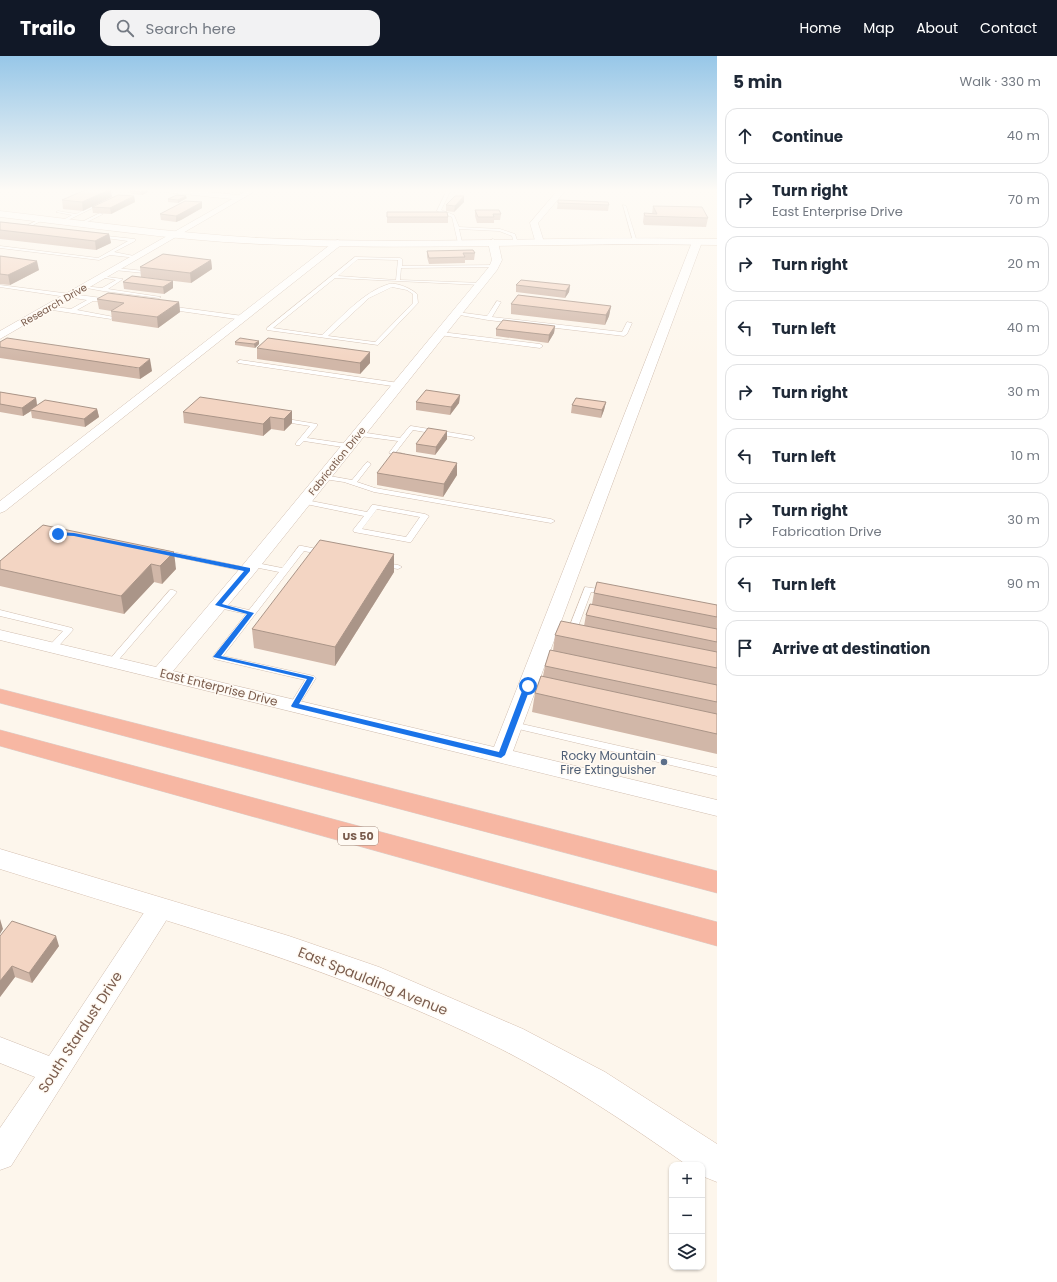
<!DOCTYPE html>
<meta charset="utf-8">
<style>
:root{--surface:#fff;--page:#f2f2f3;--text:#1f2937;--muted:#747a83;--line:#e0e1e3;--accent:#111827}
body{margin:0;font-family:Poppins,sans-serif;background:var(--page);color:var(--text)}
.controls{position:absolute;right:12px;bottom:12px;display:grid;overflow:hidden;border-radius:8px;box-shadow:0 1px 3px #0004}
.controls button{width:36px;height:36px;display:grid;place-items:center;padding:0;border:0;border-bottom:1px solid var(--line);background:var(--surface);color:var(--text);font:20px sans-serif}
.stop{position:absolute;width:12px;height:12px;margin:-9px;border:3px solid #1a73e8;border-radius:50%;background:#fff}
.stop.end{background:#1a73e8;border-color:#fff;box-shadow:0 1px 4px #0008}
.list{margin:0;padding:0;list-style:none}
h2{display:flex;justify-content:space-between;align-items:center;height:52px;margin:0;padding:0 16px;font-size:17px}
h2 small{font-size:13px;font-weight:400;color:var(--muted)}
.list li{display:grid;grid-template-columns:26px 1fr auto;gap:12px;align-items:center;box-sizing:border-box;height:56px;margin:0 8px 8px;padding:0 8px;border:1px solid var(--line);border-radius:12px}
.list b{display:block;font-size:15px;white-space:nowrap}
.list p{margin:0;font-size:13px;white-space:nowrap;color:var(--muted)}
.list em{font-size:13px;font-style:normal;color:var(--muted)}
.icon{flex:none;width:22px;height:22px;fill:none;stroke:currentColor;stroke-width:2;stroke-linecap:round;stroke-linejoin:round}
.map{position:relative;flex:none;width:717px;height:1226px;overflow:hidden}
header{display:flex;align-items:center;gap:24px;box-sizing:border-box;height:56px;padding:0 20px;background:var(--accent);color:#fff}
header strong{font-size:19px}
nav{display:flex;gap:22px;margin-inline-start:auto;font-size:14px}
.search{width:280px;height:36px;background:var(--page);display:flex;align-items:center;gap:10px;box-sizing:border-box;padding:0 14px;border-radius:12px;color:var(--muted);font-size:15px}
main{display:flex}
aside{flex:1;background:var(--surface)}
.map>svg:first-child{display:block}
.lines{fill:none;stroke-linecap:round;stroke-linejoin:round}
.lane-casing{stroke:#d1beb0;stroke-width:1}
.street-casing{stroke:#d1beb0;stroke-width:1}
.secondary-casing{stroke:#d6c0b0;stroke-width:1}
.highway-casing{stroke:#dad1cd;stroke-width:1}
.lane{fill:#fff;fill-rule:evenodd}
.street{fill:#fff;fill-rule:evenodd}
.secondary{fill:#fff;fill-rule:evenodd}
.highway{fill:#f7b7a3;fill-rule:evenodd}
.wall{fill:#d1b7a8}
.shaded-wall{fill:#aa9588}
.building{fill:#f3d5c3;stroke:#aa9588}
.route{fill:#1a73e8}
.service-dot{fill:#5c6f8a;stroke:#fffaf3;stroke-width:1.5}
.labels{text-anchor:middle;dominant-baseline:central;stroke-width:3;stroke-linejoin:round;paint-order:stroke}
.far-street-label{font-size:10px;fill:#7a5c4d;stroke:#fffaf3}
.shield{fill:#fffaf3;stroke:#a28b7f;stroke-width:1}
.shield-label{font-size:11px;font-weight:bold;fill:#7a5c4d}
.street-label{font-size:12px;fill:#7a5c4d;stroke:#fffaf3}
.service-label{font-size:12px;fill:#4e5e75;stroke:#fffaf3;text-anchor:end}
.near-street-label{font-size:14px;fill:#7a5c4d;stroke:#fffaf3}
</style>
<header>
<strong>Trailo</strong>
<div class="search"><svg class="icon" aria-label="search" viewBox="0 0 24 24"><circle cx="10" cy="10" r="6"/><path d="M15 15l6 6"/></svg>Search here</div>
<nav><a>Home</a><a>Map</a><a>About</a><a>Contact</a></nav>
</header>
<main>
<div class="map">
<svg width="717" height="1226" viewBox="0 0 717 1226">
<rect width="100%" height="100%" fill="#fdf6ec"/>
<g class="lines">
<g class="lane-casing">
<g id="lane">
<path d="M447,134H451L441,154L454,159L459,171L500,173L515,178L518,187H514L512,180L499,175L459,173L462,186L458,187L452,161L437,155Z"/>
<path d="M98,147L101,148L64,166L63,164L72,159L56,156L58,155L76,158Z"/>
<path d="M623,149L626,150L637,186L633,185Z"/>
<path d="M100,157L103,158L83,168L80,167Z"/>
<path d="M42,162L45,163L25,173L22,172Z"/>
<path d="M97,179L135,183V185L114,196L139,201L137,202L110,199L99,204L0,192V190L98,202L128,185L98,181Z"/>
<path d="M355,201L400,202L402,203V210L496,209L498,210L496,211L401,212L400,224L483,227V229H481L335,222L273,272L322,279C342,261 363,236 389,228C397,226 412,233 417,238L418,247L378,289L267,274V272ZM358,203L398,204L396,224L338,220ZM392,231L407,234L413,238V247L375,286L328,280L369,242Z"/>
<path d="M116,212L144,215L146,216L144,217L114,214Z"/>
<path d="M100,220L123,223L108,233L161,241L159,242L103,235L81,231L83,230L102,232L116,224L100,221Z"/>
<path d="M0,229L110,243V245H93L77,254L114,261L111,263L46,253V251L48,250L71,253L87,244L0,231Z"/>
<path d="M497,245L501,246L492,261L622,276L627,266L632,267L627,278L624,280L488,264L454,258L457,256L487,260Z"/>
<path d="M168,250L243,260L246,262L243,264L166,253V251Z"/>
<path d="M441,276L540,288L543,290L540,292L439,279V277Z"/>
<path d="M240,304L399,327L402,329L399,331L238,307L237,306Z"/>
<path d="M281,362L317,368V370L307,382L349,388L352,390L349,392L304,385L300,389H296V387L310,370L279,365L278,364Z"/>
<path d="M411,370L472,380L475,382L472,384L413,374L396,396L405,398V400L403,401L389,397L398,385L360,380L357,378L360,376L400,382L409,371Z"/>
<path d="M368,406L371,408L357,426L375,432L551,463L555,465L551,467L374,436L344,426L324,423L321,421L324,419L352,424L366,407Z"/>
<path d="M301,443L367,456L372,449H375L425,458L429,460L411,486H408L354,476L353,474L364,460L301,447ZM377,453L420,461L406,481L362,473Z"/>
<path d="M299,490H302L327,495L328,497L324,499L304,495L223,600L314,620L316,622L297,652L294,653L289,650L305,624L214,603L213,601L214,599L246,558L215,551L214,549L218,547L249,554L279,516L249,510L248,508L249,506H252L282,512Z"/>
<path d="M160,494H163L248,512L252,514L248,516L163,498H160L159,496Z"/>
<path d="M379,506L398,509L402,511L398,513L379,510L378,508Z"/>
<path d="M585,531L606,534L610,536L606,538L591,536L576,576L577,578L576,580H570L567,577Z"/>
<path d="M170,534H173L177,536L115,608H109L108,606L109,604Z"/>
<path d="M0,554L72,572L73,574L55,594H49L48,592L49,590L63,575L0,560Z"/>
<path d="M513,666L717,712V720L510,671L508,669L510,667Z"/>
</g>
</g>
<g class="street-casing">
<g id="street">
<path d="M160,134H186L239,139L248,134H257L0,283V275L232,143L164,136Z"/>
<path d="M558,134H566L538,167L544,186L542,188H536L530,167Z"/>
<path d="M493,183L498,186L502,204L497,214L254,518L173,615L494,691L692,186L694,184H700L702,186L513,695L717,744V760L0,584V574L156,611L242,510L489,211L492,204L488,186Z"/>
<path d="M338,184L343,187L341,189L5,455L0,457V445L335,185Z"/>
<path d="M160,843L169,846L172,853L169,860L11,1110L0,1114V1072L35,1021L0,1007V981L49,1000L151,846Z"/>
</g>
</g>
<g class="secondary-casing">
<g id="secondary">
<path d="M0,155C86,165 172,177 259,182C411,189 564,180 717,183V189C564,186 411,195 259,188C172,184 86,171 0,161Z"/>
<path d="M0,793L289,880L379,911L523,973L605,1016L717,1088V1126L702,1120V1109H687C627,1067 566,1026 501,993C342,913 169,866 0,813Z"/>
</g>
</g>
<g class="highway-casing">
<g id="highway">
<path d="M0,633L717,815V837L0,647Z"/>
<path d="M0,674L717,866V890L0,690Z"/>
</g>
</g>
<use href="#lane" class="lane"/>
<use href="#street" class="street"/>
<use href="#secondary" class="secondary"/>
<use href="#highway" class="highway"/>
</g>
<g class="wall">
<path d="M85,134L83,155L63,153L62,144Z"/>
<path d="M130,135L148,136L142,139L131,138Z"/>
<path d="M134,140L135,146L111,158L93,157L92,151Z"/>
<path d="M464,140V146L454,156L446,155V149Z"/>
<path d="M187,142L178,147L168,146V143Z"/>
<path d="M558,144L609,149L608,155L557,153Z"/>
<path d="M653,150L708,162L706,171L644,169L643,166L644,157L652,158Z"/>
<path d="M202,152L181,164L176,166L161,164L160,158Z"/>
<path d="M475,154L501,158L500,164H494V167H477L475,160Z"/>
<path d="M387,156L448,161V167H387Z"/>
<path d="M0,166L109,178L111,187L96,194L0,183Z"/>
<path d="M427,195L475,197L474,204H465V207L429,208L427,201Z"/>
<path d="M0,200L39,214L10,229L0,228Z"/>
<path d="M211,204L212,213L191,227L141,221L140,211Z"/>
<path d="M173,225V232L164,238L124,233L123,226Z"/>
<path d="M516,229H570L569,236L565,242L516,236Z"/>
<path d="M97,243L179,246L180,256L158,272L112,265L111,255L99,253Z"/>
<path d="M511,248L611,250L609,260L605,269L511,258Z"/>
<path d="M555,270L554,277L548,287L496,280V273Z"/>
<path d="M259,285V288L255,292L235,289V286Z"/>
<path d="M0,286L152,315L140,323L0,302Z"/>
<path d="M257,292L370,307L360,318L257,303Z"/>
<path d="M0,336L36,342L37,349L97,353L99,361L85,371L32,362L31,355L23,360L0,356Z"/>
<path d="M460,339L459,347L450,359L416,354V346Z"/>
<path d="M606,346L604,354L601,362L571,357L572,349Z"/>
<path d="M292,355V367L284,375L271,373L263,380L184,367L183,356Z"/>
<path d="M447,383L435,399L416,396V388Z"/>
<path d="M457,407V419L443,441L377,429V417Z"/>
<path d="M43,469L176,513L162,528L154,526L124,558L0,530V505Z"/>
<path d="M394,498V516L335,610L254,592L252,573Z"/>
<path d="M594,537L717,549V698L532,656L535,637L543,620L545,610L553,595L555,579L584,570L586,559L592,548Z"/>
<path d="M0,880L59,890L32,927L15,921L0,941Z"/>
</g>
<g class="shaded-wall">
<path d="M109,134H111L112,141L83,155L82,146Z"/>
<path d="M147,134H148V136L142,139L141,136Z"/>
<path d="M134,140L135,146L111,158L110,152Z"/>
<path d="M186,140L187,142L178,147V144Z"/>
<path d="M464,140V146L454,156L455,150Z"/>
<path d="M202,146V152L181,164L176,166V160Z"/>
<path d="M109,178L111,187L96,194L95,185Z"/>
<path d="M211,204L212,213L191,227L190,217Z"/>
<path d="M37,205L39,214L10,229L8,219Z"/>
<path d="M173,225V232L164,238L163,231Z"/>
<path d="M570,229L569,236L565,242L566,235Z"/>
<path d="M179,246L180,256L158,272L157,261Z"/>
<path d="M611,250L609,260L605,269L606,259Z"/>
<path d="M555,270L554,277L548,287L549,279Z"/>
<path d="M259,285V288L255,292L254,288Z"/>
<path d="M370,296V307L360,318V307Z"/>
<path d="M150,303L152,315L140,323L139,312Z"/>
<path d="M460,339L459,347L450,359L451,351Z"/>
<path d="M36,342L37,350L30,354L31,355L23,360L22,352Z"/>
<path d="M606,346L604,354L601,362L602,354Z"/>
<path d="M97,353L99,361L85,371L84,363Z"/>
<path d="M292,355V367L284,375V363Z"/>
<path d="M270,361L271,373L263,380V368Z"/>
<path d="M447,375V383L435,399L436,391Z"/>
<path d="M457,407V419L443,441L444,428Z"/>
<path d="M174,496L176,513L162,528L160,510Z"/>
<path d="M394,498V516L335,610V591Z"/>
<path d="M151,508L154,526L124,558L121,540Z"/>
<path d="M0,863L3,873L0,878Z"/>
<path d="M56,880L59,890L32,927L29,917Z"/>
<path d="M12,910L15,921L0,941V925Z"/>
</g>
<g class="building">
<path d="M85,134H109L82,146L62,144Z"/>
<path d="M134,134H147L141,136L130,135Z"/>
<path d="M118,139L134,140L110,152L92,151Z"/>
<path d="M177,139L186,140L178,144L168,143Z"/>
<path d="M455,140H464L455,150L446,149Z"/>
<path d="M558,144L608,146L609,149L558,147Z"/>
<path d="M185,145L202,146L180,158L176,160L160,158Z"/>
<path d="M653,150L702,151L708,162L645,160L644,157L657,158Z"/>
<path d="M475,154H499L501,158H493L494,161H478Z"/>
<path d="M387,156H447L448,161H387Z"/>
<path d="M0,166H1L109,178L95,185L0,174Z"/>
<path d="M473,194L475,197H463L465,201L429,202L427,195Z"/>
<path d="M163,198L211,204L190,217L140,211Z"/>
<path d="M0,200L37,205L8,219L0,218Z"/>
<path d="M132,220L173,225L163,231L123,226Z"/>
<path d="M521,224L570,229L566,235L516,229Z"/>
<path d="M108,237L179,246L157,261L111,255L124,247L97,243Z"/>
<path d="M518,239L611,250L606,259L511,248Z"/>
<path d="M503,264L555,270L549,279L496,273Z"/>
<path d="M7,282L150,303L139,312L0,291V286Z"/>
<path d="M240,282L259,285L254,288L235,286Z"/>
<path d="M268,282L370,296L360,307L257,292Z"/>
<path d="M426,334L460,339L451,351L416,346Z"/>
<path d="M0,336L36,342L22,352L0,348Z"/>
<path d="M200,341L292,355L284,363L270,361L263,368L183,356Z"/>
<path d="M576,342L606,346L602,354L572,349Z"/>
<path d="M45,344L97,353L84,363L30,354Z"/>
<path d="M428,372L447,375L436,391L416,388Z"/>
<path d="M393,396L457,407L444,428L377,417Z"/>
<path d="M43,469L174,496L160,510L151,508L121,540L0,513V505Z"/>
<path d="M320,484L394,498L335,591L252,573Z"/>
<path d="M597,526L717,549V561L594,537Z"/>
<path d="M590,548L717,573V586L586,559Z"/>
<path d="M561,565L717,596V612L555,579Z"/>
<path d="M550,594L717,629V646L545,610Z"/>
<path d="M541,620L717,658V678L535,637Z"/>
<path d="M12,865L56,880L29,917L12,910L0,925V880Z"/>
</g>
<linearGradient id="sky" x2="0" y2="1"><stop stop-color="#97c7e8"/><stop offset="0.44" stop-color="#fefbf6"/><stop offset="1" stop-color="#fefbf6" stop-opacity="0"/></linearGradient>
<rect width="717" height="305" fill="url(#sky)"/>
<path class="route" d="M58,476L74,477L250,512V515L222,548L254,557L221,600L313,621L314,622L299,648L499,696L524,630L530,629L531,630L505,699L501,702L292,651L291,650L307,623L213,601L247,558L215,549L244,515L74,480L56,479V477Z"/>
<circle class="service-dot" cx="664" cy="706" r="4"/>
<g class="labels">
<g class="far-street-label">
<text transform="translate(54 249) rotate(-30)">Research Drive</text>
<text transform="translate(337 405) rotate(-51)">Fabrication Drive</text>
</g>
<rect class="shield" x="338" y="771" width="40" height="18" rx="3"/>
<g class="shield-label">
<text x="358" y="780">US 50</text>
</g>
<g class="street-label">
<text transform="translate(219 631) rotate(14)">East Enterprise Drive</text>
</g>
<g class="service-label">
<text x="656" y="699">Rocky Mountain<tspan x="656" dy="14">Fire Extinguisher</tspan></text>
</g>
<g class="near-street-label">
<text transform="translate(373 925) rotate(22)">East Spaulding Avenue</text>
<text transform="translate(80 976) rotate(-57)">South Stardust Drive</text>
</g>
</g>
</svg>
<div class="controls">
<button>+</button>
<button>−</button>
<button><svg class="icon" aria-label="layers" viewBox="0 0 24 24"><path d="M12 4l9 5-9 5-9-5zM3 14l9 5 9-5"/></svg></button>
</div>
<div class="stop" style="left:528px;top:630px"></div>
<div class="stop end" style="left:58px;top:478px"></div>
</div>
<aside>
<h2>5 min<small>Walk · 330 m</small></h2>
<ul class="list">
<li><svg class="icon" aria-label="ahead" viewBox="0 0 24 24"><path d="M12 20V5M6 11l6-6 6 6"/></svg><div><b>Continue</b></div><em>40 m</em></li>
<li><svg class="icon" aria-label="right" viewBox="0 0 24 24"><path d="M7 20v-9h11M14 6l5 5-5 5"/></svg><div><b>Turn right</b><p>East Enterprise Drive</p></div><em>70 m</em></li>
<li><svg class="icon" aria-label="right" viewBox="0 0 24 24"><path d="M7 20v-9h11M14 6l5 5-5 5"/></svg><div><b>Turn right</b></div><em>20 m</em></li>
<li><svg class="icon" aria-label="left" viewBox="0 0 24 24"><path d="M17 20v-9H6M10 6l-5 5 5 5"/></svg><div><b>Turn left</b></div><em>40 m</em></li>
<li><svg class="icon" aria-label="right" viewBox="0 0 24 24"><path d="M7 20v-9h11M14 6l5 5-5 5"/></svg><div><b>Turn right</b></div><em>30 m</em></li>
<li><svg class="icon" aria-label="left" viewBox="0 0 24 24"><path d="M17 20v-9H6M10 6l-5 5 5 5"/></svg><div><b>Turn left</b></div><em>10 m</em></li>
<li><svg class="icon" aria-label="right" viewBox="0 0 24 24"><path d="M7 20v-9h11M14 6l5 5-5 5"/></svg><div><b>Turn right</b><p>Fabrication Drive</p></div><em>30 m</em></li>
<li><svg class="icon" aria-label="left" viewBox="0 0 24 24"><path d="M17 20v-9H6M10 6l-5 5 5 5"/></svg><div><b>Turn left</b></div><em>90 m</em></li>
<li><svg class="icon" aria-label="arrive" viewBox="0 0 24 24"><path d="M6 21V4h12l-3 4 3 4H6"/></svg><div><b>Arrive at destination</b></div></li>
</ul>
</aside>
</main>
